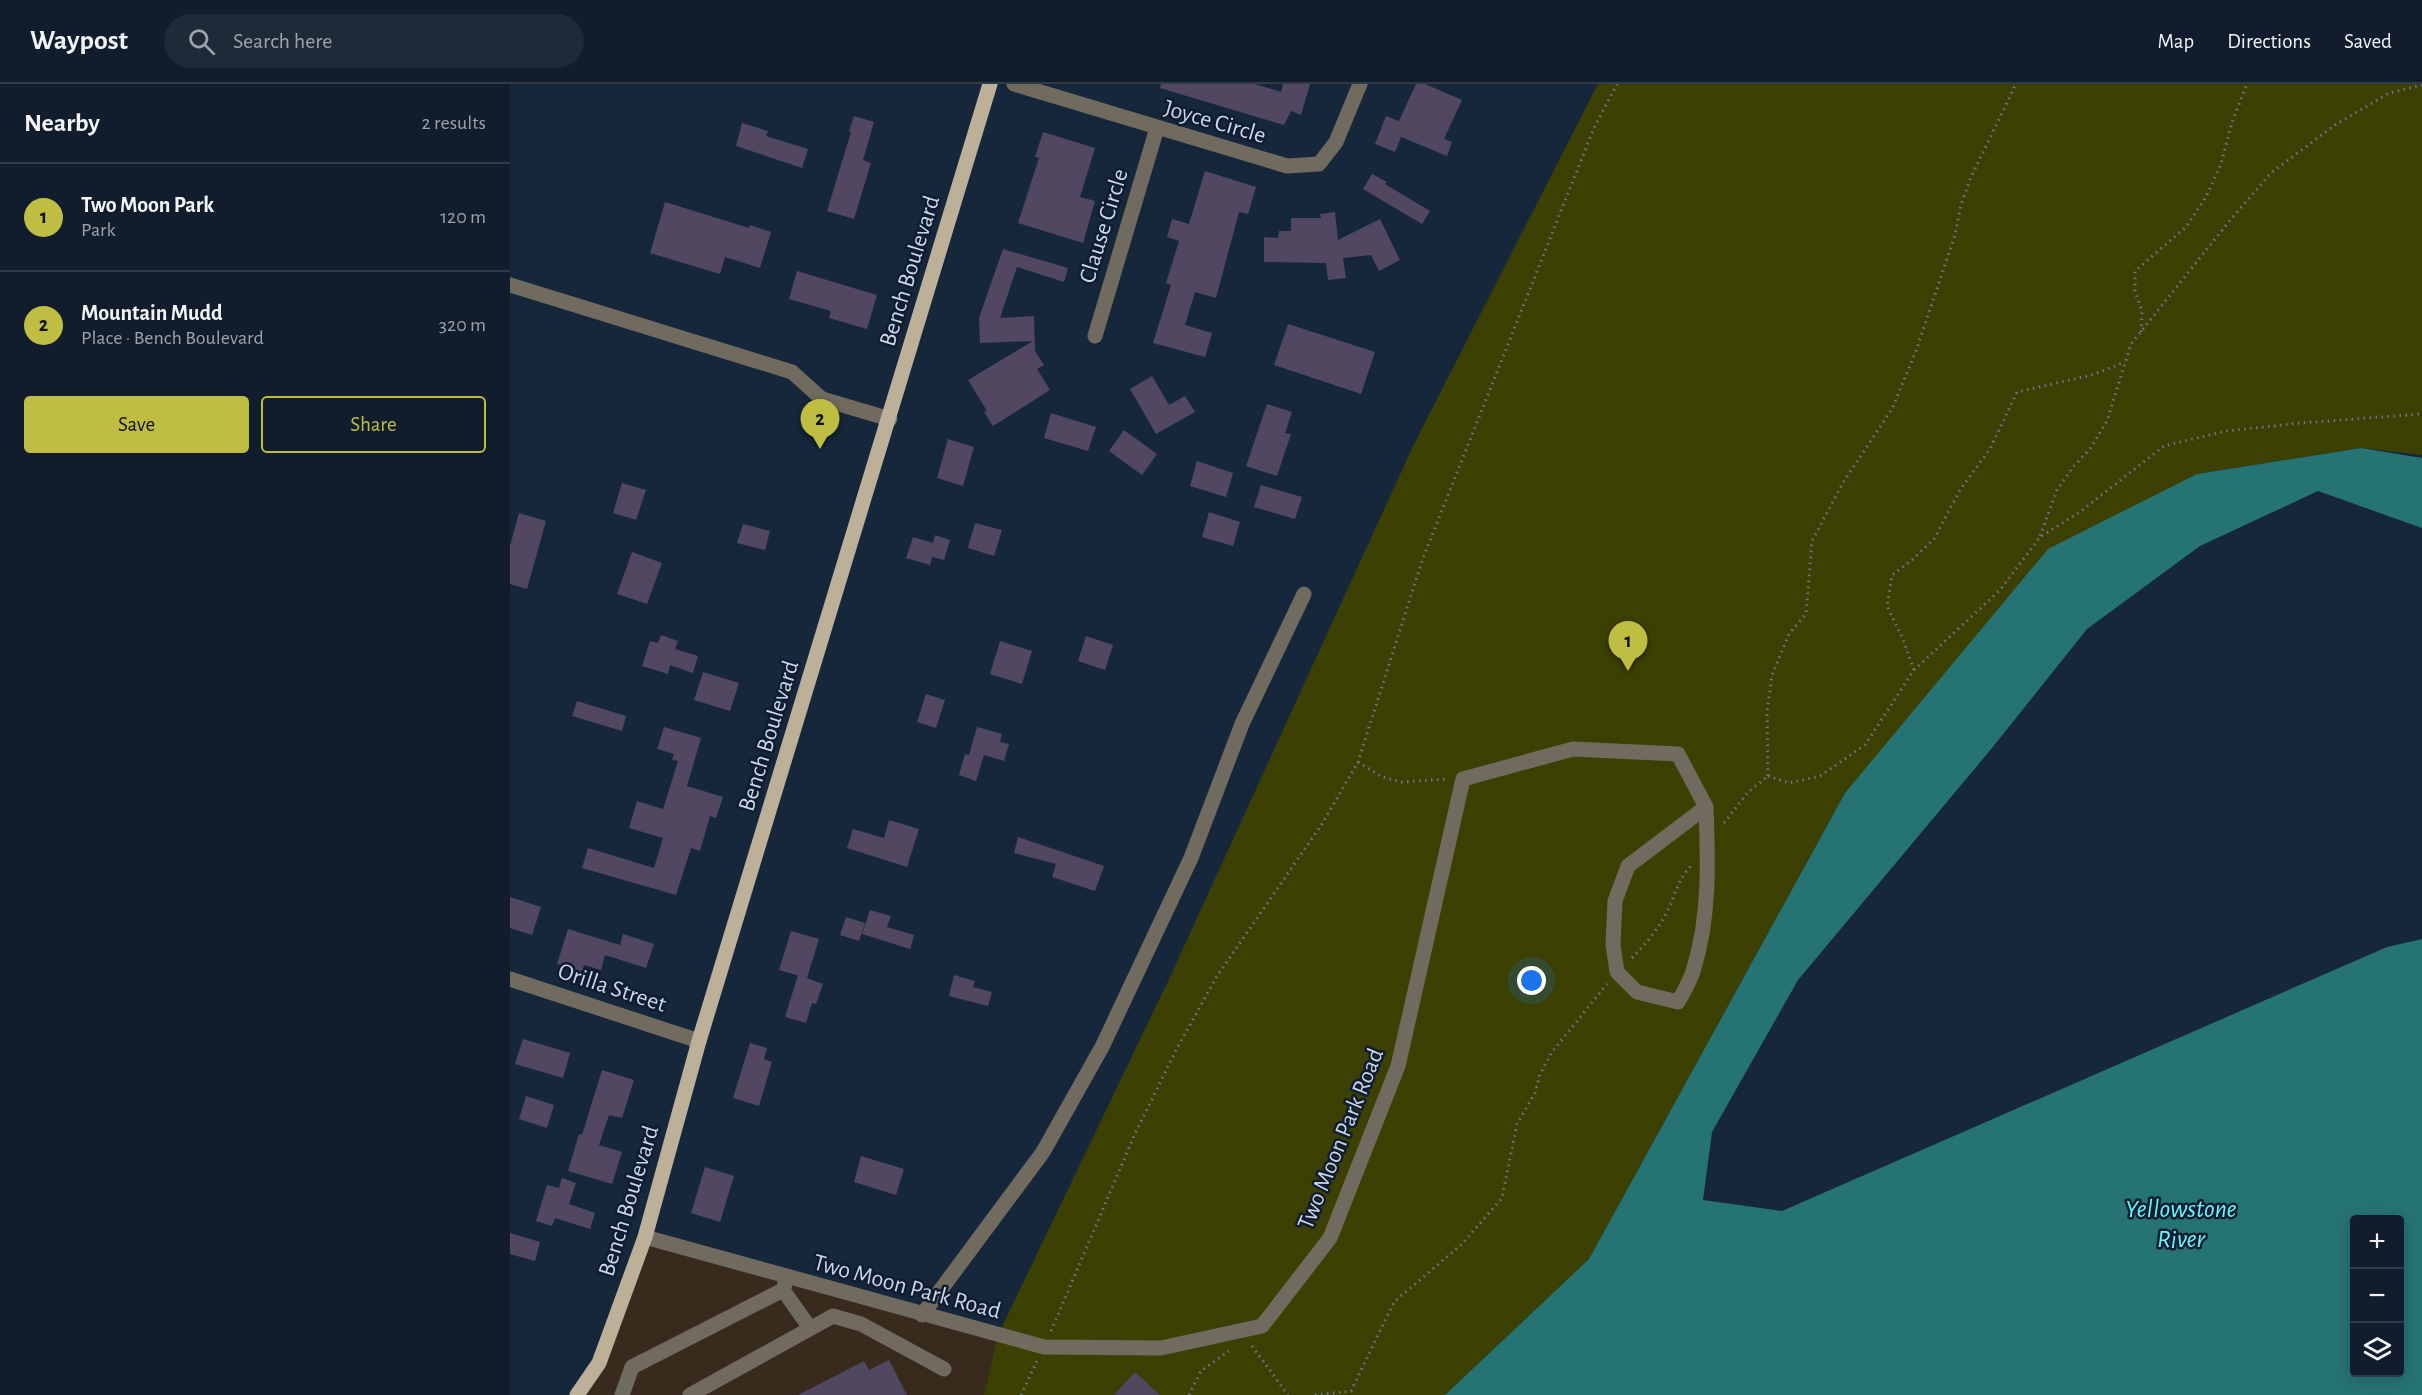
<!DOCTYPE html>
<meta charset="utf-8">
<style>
:root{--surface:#111d2c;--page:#1e2a38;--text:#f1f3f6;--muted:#9ca2a9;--line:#303b48;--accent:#bfbe42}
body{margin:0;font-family:"Alegreya Sans",sans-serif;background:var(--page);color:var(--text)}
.controls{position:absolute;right:18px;bottom:18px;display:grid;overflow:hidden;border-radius:6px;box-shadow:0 3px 15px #0003}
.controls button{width:54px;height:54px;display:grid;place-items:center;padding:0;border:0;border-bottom:2px solid var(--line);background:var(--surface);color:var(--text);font:30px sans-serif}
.you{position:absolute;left:1022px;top:897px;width:21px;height:21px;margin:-15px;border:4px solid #fff;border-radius:50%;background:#1a73e8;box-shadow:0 0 0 9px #1a73e833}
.badge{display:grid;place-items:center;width:39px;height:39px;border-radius:50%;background:var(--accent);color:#111;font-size:20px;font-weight:700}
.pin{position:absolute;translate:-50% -50px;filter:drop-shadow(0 2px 3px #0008)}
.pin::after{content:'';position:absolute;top:32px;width:21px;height:18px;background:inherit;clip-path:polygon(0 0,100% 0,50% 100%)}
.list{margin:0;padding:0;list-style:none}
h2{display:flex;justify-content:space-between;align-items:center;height:78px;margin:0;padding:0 24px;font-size:26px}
h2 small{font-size:20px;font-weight:400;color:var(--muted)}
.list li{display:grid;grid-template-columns:39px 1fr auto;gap:18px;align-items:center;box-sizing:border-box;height:108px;padding:0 24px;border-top:2px solid var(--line)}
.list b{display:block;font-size:22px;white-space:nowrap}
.list p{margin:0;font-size:20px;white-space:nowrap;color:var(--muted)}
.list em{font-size:20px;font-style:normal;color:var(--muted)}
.actions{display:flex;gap:12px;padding:18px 24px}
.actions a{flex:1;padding:14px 0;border:2px solid var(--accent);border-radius:6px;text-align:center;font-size:21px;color:var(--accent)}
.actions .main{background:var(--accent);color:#111}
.icon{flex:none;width:33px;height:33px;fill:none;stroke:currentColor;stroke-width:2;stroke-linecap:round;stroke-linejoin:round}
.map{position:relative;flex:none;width:1912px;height:1311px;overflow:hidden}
header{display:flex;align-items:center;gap:36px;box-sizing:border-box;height:84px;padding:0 30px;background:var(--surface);border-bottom:2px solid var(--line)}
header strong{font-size:28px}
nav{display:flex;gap:33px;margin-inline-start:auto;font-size:21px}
.search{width:420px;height:54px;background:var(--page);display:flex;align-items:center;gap:15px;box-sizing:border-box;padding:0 21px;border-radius:33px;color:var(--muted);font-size:22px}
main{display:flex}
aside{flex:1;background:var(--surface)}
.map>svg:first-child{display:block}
.commercial{fill:#382b1d}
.green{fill:#3c4103}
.water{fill:#267373;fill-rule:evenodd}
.building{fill:#514761}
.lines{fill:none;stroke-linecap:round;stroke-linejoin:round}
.path{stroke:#6a7788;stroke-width:3;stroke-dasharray:1.5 4.5;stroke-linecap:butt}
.minor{stroke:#716b5f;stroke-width:15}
.major{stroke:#bdb098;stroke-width:15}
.labels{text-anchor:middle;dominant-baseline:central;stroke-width:5;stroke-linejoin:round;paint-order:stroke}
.street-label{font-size:24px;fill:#ccd6e4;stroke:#0e1d31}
.water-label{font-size:26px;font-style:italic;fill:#6af7f7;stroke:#0e1d31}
</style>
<header>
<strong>Waypost</strong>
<div class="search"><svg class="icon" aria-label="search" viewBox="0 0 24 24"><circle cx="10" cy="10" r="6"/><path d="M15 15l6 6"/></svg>Search here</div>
<nav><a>Map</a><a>Directions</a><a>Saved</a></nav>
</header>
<main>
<aside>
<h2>Nearby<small>2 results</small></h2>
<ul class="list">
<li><span class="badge">1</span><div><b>Two Moon Park</b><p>Park</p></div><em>120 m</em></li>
<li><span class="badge">2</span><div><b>Mountain Mudd</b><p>Place · Bench Boulevard</p></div><em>320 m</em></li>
</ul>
<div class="actions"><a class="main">Save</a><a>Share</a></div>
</aside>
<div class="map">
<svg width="1912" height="1311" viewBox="0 0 1912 1311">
<rect width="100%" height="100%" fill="#17273b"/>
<path class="commercial" d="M135,1153L488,1251L474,1311H67L89,1279Z"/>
<path class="green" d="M1088,0H1912V371L1851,364L1687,390L1335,709L1079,1175L935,1311H474L488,1251L660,893L904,360Z"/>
<path class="water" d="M1851,364L1912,374V444L1808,407L1690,462L1577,545L1482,664L1288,896L1202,1048L1193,1116L1272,1127L1877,863L1912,855V1311H935L1079,1175L1335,709L1538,465L1687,390ZM1844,1136H1890V1288H1844Z"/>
<g class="building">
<path d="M651,0H745L771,8L773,0H800L791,31L781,27L774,41L650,4Z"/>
<path d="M906,0H915L952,16L934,55L942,58L937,72L891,53L885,68L865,60L876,32L889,37Z"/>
<path d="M344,32L364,38L353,76L361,79L344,135L317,127L341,48L339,47Z"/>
<path d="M232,39L258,47L256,52L298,65L292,84L226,62Z"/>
<path d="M533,48L585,64L570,113L585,117L573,159L508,139L529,74L525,73Z"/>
<path d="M695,87L746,103L738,130L729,128L706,214L685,208L675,241L702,249L695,273L643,259L661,201L656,199L669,157L657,153L662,135L679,140Z"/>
<path d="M862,90L877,98L875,100L920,127L912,140L853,105Z"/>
<path d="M155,118L239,144L240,141L261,148L250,184L215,173L210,190L140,169Z"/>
<path d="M825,128L828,156L870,135L890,176L869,187L861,171L833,174L836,194L818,196L816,179L754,178V153L768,154L769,147H781V134H811L810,130Z"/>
<path d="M493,165L558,184L554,198L507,183L490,234L524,232L525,267L534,281L527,285L540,306L483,342L474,328L477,327L458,296L523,257L470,259L469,234Z"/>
<path d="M287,187L367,211L357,245L319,234L321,227L279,215Z"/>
<path d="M778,240L865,268L851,310L764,281Z"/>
<path d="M642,292L659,321L675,312L685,328L646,350L620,305Z"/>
<path d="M757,320L782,328L775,349L781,350L767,392L736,382Z"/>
<path d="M541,329L586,343L578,367L534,354Z"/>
<path d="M614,346L647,370L632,391L599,367Z"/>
<path d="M438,355L464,363L453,402L427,394Z"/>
<path d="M687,377L723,389L716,413L680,402Z"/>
<path d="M112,399L136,406L126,436L103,429Z"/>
<path d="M751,401L792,413L785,435L744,423Z"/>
<path d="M699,428L730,438L723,462L692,453Z"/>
<path d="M9,429L36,437L17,505L0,500V462Z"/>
<path d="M465,439L492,446L484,472L458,464Z"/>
<path d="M233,440L260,447L255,466L227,459Z"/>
<path d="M425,451L440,456L434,476L422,473L420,481L396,474L403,453L423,459Z"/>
<path d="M122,468L152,479L137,520L107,510Z"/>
<path d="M151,551L168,557L165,565L188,572L183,589L160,581L158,590L132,582L140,557L148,559Z"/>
<path d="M576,552L603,561L595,586L568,577Z"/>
<path d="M490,557L522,567L512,600L480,590Z"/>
<path d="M193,588L229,599L220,627L184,616Z"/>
<path d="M416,610L435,616L426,644L407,638Z"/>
<path d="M67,617L116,632L112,647L62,632Z"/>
<path d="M154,643L191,654L177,702L213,713L206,734L200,732L190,767L181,764L166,811L72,784L78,764L144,784L153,754L119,744L127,717L153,725L168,677L162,676L164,670L147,665Z"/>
<path d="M467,643L492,650L490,658L499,660L494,677L474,671L466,697L449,691L455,670L459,671Z"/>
<path d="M379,736L409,745L397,783L337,764L343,745L374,754Z"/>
<path d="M508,753L594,782L585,807L542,793L546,780L504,769Z"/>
<path d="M0,813L31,823L22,851L0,844Z"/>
<path d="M360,826L381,832L377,843L404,851L400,865L352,850Z"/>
<path d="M336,833L355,839L349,857L330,851Z"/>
<path d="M58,845L110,861L113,850L144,860L136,884L95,871L91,886L74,881L72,888L47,880Z"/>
<path d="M281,847L309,855L297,894L269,886Z"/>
<path d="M288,891L313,900L306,920L302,919L296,939L275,933Z"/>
<path d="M444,891L465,897L463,903L482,908L478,922L439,912Z"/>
<path d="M13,955L60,969L53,994L5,980Z"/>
<path d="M240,959L257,964L254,975L262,978L249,1022L223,1014Z"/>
<path d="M92,986L124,996L112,1034L99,1031L89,1061L112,1068L102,1100L58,1087L69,1050L72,1051Z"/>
<path d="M16,1012L44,1021L37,1044L9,1035Z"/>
<path d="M351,1072L394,1085L386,1111L344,1098Z"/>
<path d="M195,1083L224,1092L210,1138L181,1129Z"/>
<path d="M52,1094L66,1099L59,1120L85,1129L80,1145L45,1134L42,1142L26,1137L37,1101L49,1104Z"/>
<path d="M0,1149L30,1158L25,1177L0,1170Z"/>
<path d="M379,1276L397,1311H288L354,1277L359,1286Z"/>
<path d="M625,1288L650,1311H604Z"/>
</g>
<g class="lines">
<g class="path">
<path d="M1631,248L1632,227L1625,207V187L1676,143L1696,113L1711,80L1722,38L1737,0"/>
<path d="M1530,452L1547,406L1563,383L1580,365L1597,337L1621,260L1721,135L1761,89L1825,41L1879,9L1912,1"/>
<path d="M1404,586L1392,553L1377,522L1382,491L1403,475L1424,455L1450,406L1480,365L1507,308L1582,291L1615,278"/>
<path d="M848,678L872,693L892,698L937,695"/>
<path d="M1258,692L1279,699L1310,692L1355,661L1404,586L1490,506L1530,453L1570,428L1654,362L1716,347L1791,339L1912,330"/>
<path d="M1258,692L1257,629L1262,591L1279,550L1296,530L1302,457L1334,397L1382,325L1406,267L1445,151L1451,121L1461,93L1506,0"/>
<path d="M1214,739L1238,708L1258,692"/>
<path d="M1122,874C1136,860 1148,845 1157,828C1165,812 1168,795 1181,782"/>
<path d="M541,1247L624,1052L666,966L707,892L812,740L848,678L913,474L1084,44L1107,0"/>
<path d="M742,1262L778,1311"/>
<path d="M511,1311L527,1277"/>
<path d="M679,1311L691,1287L719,1267"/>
<path d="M805,1311L841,1307L884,1218L952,1160L992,1114L1007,1040L1025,1009L1030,990L1042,968L1097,900"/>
</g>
<g class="minor">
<path d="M504,0L777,82L809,80L826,58L850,0"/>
<path d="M0,201L282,288L312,315L380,335"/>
<path d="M585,252L647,44"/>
<path d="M0,895L189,957"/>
<path d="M135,1153L534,1263L651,1264L752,1242L820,1154L888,982L953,695L1063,665L1168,670L1196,723L1118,782L1105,817L1103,861L1107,888L1127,908L1168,918C1174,907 1181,896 1184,884C1200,832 1198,776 1196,723"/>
<path d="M273,1206L300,1244"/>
<path d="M412,1231L533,1068L592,963L681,774L732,640L794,510"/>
<path d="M112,1311L122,1283L273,1206L277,1193"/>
<path d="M180,1311L323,1232L351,1240L434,1285"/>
</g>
<path class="major" d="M67,1311L89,1279L135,1153L189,957L480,0"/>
</g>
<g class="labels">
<g class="street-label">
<text transform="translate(705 38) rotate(16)">Joyce Circle</text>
<text transform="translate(594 142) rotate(-73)">Clause Circle</text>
<text transform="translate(400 187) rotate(-73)">Bench Boulevard</text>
<text transform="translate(259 652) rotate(-73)">Bench Boulevard</text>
<text transform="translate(102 904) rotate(18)">Orilla Street</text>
<text transform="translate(831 1055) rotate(-68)">Two Moon Park Road</text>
<text transform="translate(119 1117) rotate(-73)">Bench Boulevard</text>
<text transform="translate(397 1203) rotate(15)">Two Moon Park Road</text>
</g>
<g class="water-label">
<text x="1671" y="1125">Yellowstone<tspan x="1671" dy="30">River</tspan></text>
</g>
</g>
</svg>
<div class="controls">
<button>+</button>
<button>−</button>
<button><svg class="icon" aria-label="layers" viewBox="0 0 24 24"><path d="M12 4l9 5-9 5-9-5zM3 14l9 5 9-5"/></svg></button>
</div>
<div class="you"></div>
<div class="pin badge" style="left:1118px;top:587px">1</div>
<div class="pin badge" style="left:310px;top:365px">2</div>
</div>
</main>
